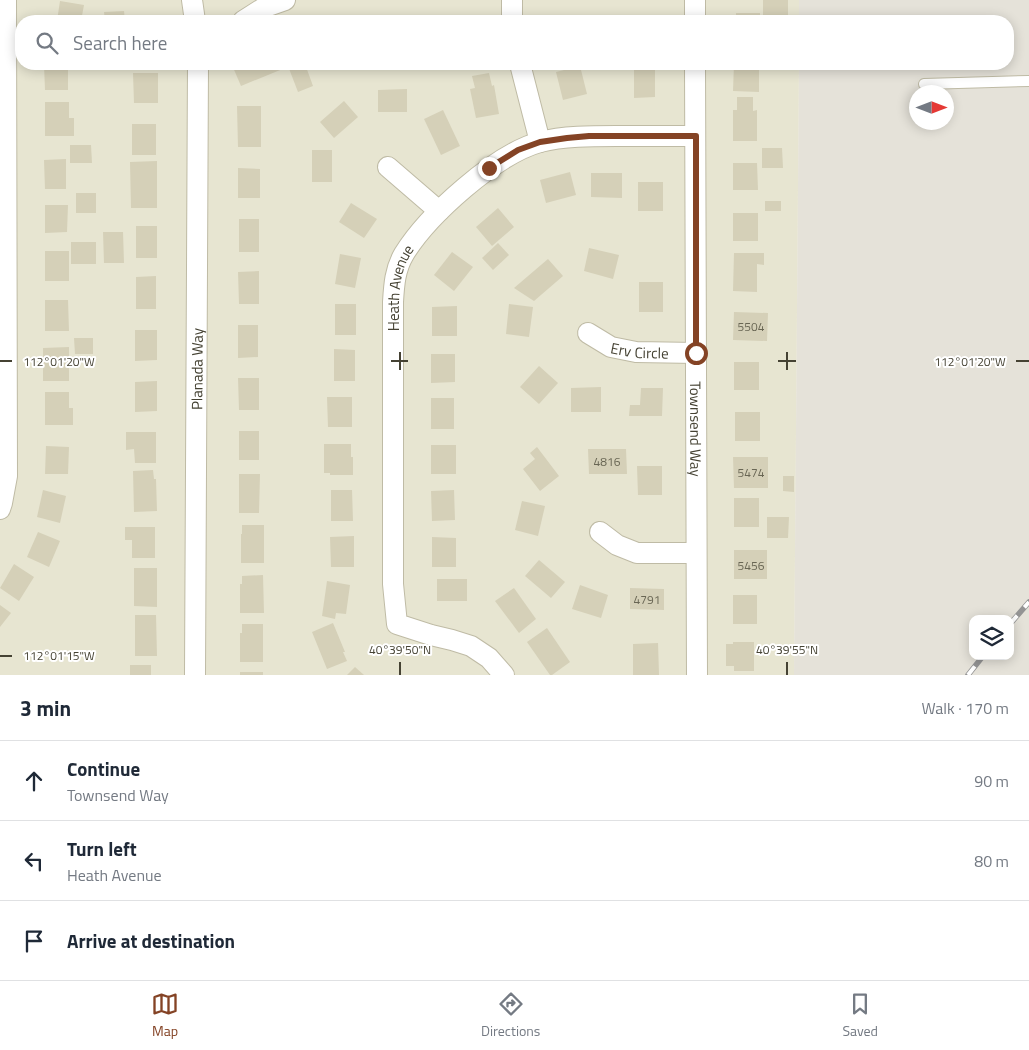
<!DOCTYPE html>
<meta charset="utf-8">
<style>
:root{--surface:#fff;--page:#f6f6f7;--text:#1f2937;--muted:#747a83;--line:#e0e1e3;--accent:#844325}
body{margin:0;font-family:"Titillium Web",sans-serif;background:var(--page);color:var(--text)}
.controls{position:absolute;right:15px;bottom:15px;display:grid;overflow:hidden;border-radius:10px;box-shadow:0 2px 12px #0003}
.controls button{width:45px;height:45px;display:grid;place-items:center;padding:0;border:0;border-bottom:1px solid var(--line);background:var(--surface);color:var(--text);font:25px sans-serif}
.compass{position:absolute;left:909px;top:85px;width:45px;height:45px;border-radius:50%;background:var(--surface);box-shadow:0 2px 12px #0003;rotate:90deg}
.stop{position:absolute;width:15px;height:15px;margin:-11px;border:4px solid #844325;border-radius:50%;background:#fff}
.stop.end{background:#844325;border-color:#fff;box-shadow:0 1px 5px #0008}
.list{margin:0;padding:0;list-style:none}
h2{display:flex;justify-content:space-between;align-items:center;height:65px;margin:0;padding:0 20px;font-size:21px}
h2 small{font-size:16px;font-weight:400;color:var(--muted)}
.list li{display:grid;grid-template-columns:32px 1fr auto;gap:15px;align-items:center;box-sizing:border-box;height:80px;padding:0 20px;border-top:1px solid var(--line)}
.list b{display:block;font-size:19px;white-space:nowrap}
.list p{margin:0;font-size:16px;white-space:nowrap;color:var(--muted)}
.list em{font-size:16px;font-style:normal;color:var(--muted)}
.icon{flex:none;width:28px;height:28px;fill:none;stroke:currentColor;stroke-width:2;stroke-linecap:round;stroke-linejoin:round}
.map{position:relative;flex:none;width:1029px;height:675px;overflow:hidden}
.search{position:absolute;background:var(--surface);box-shadow:0 2px 12px #0003;left:15px;right:15px;top:15px;height:55px;display:flex;align-items:center;gap:12px;box-sizing:border-box;padding:0 18px;border-radius:20px;color:var(--muted);font-size:19px}
.sheet{height:305px;background:var(--surface)}
nav{display:flex;justify-content:space-around;align-items:center;box-sizing:border-box;height:70px;border-top:1px solid var(--line);background:var(--surface);font-size:14px;color:var(--muted)}
nav a{display:grid;justify-items:center;gap:2px}
nav .on{color:var(--accent)}
.map>svg:first-child{display:block}
.residential{fill:#e7e5d1}
.industrial{fill:#e5e2d9;fill-rule:evenodd}
.building{fill:#d5d0b8}
.lines{fill:none;stroke-linecap:round;stroke-linejoin:round}
.lane-casing{stroke:#bfbba5;stroke-width:12}
.street-casing{stroke:#bfbba5;stroke-width:22}
.lane{stroke:#fff;stroke-width:10}
.street{stroke:#fff;stroke-width:20}
.rail-casing{stroke:#949494;stroke-width:5.5}
.rail{stroke:#fff;stroke-width:4;stroke-dasharray:11;stroke-linecap:butt}
.route{stroke:#844325;stroke-width:6}
.ticks{fill:none;stroke:#454233;stroke-width:2}
.labels{text-anchor:middle;dominant-baseline:central;stroke-width:4;stroke-linejoin:round;paint-order:stroke}
.number-label{font-size:12px;fill:#696654}
.street-label{font-size:15px;fill:#454233;stroke:#fff}
.ticks-label{font-size:12px;text-anchor:middle;fill:#454233;stroke:#fff;stroke-width:4;stroke-linejoin:round;paint-order:stroke}
</style>
<div class="map">
<svg width="1029" height="675" viewBox="0 0 1029 675">
<rect width="100%" height="100%" fill="#f3f1e3"/>
<path class="residential" d="M0,0H799V21H21V64H799L794,675H0Z"/>
<path class="industrial" d="M799,0H1029V675H794L799,64H1008V21H799ZM916,92H946V122H916ZM973,619H1010V656H973Z"/>
<g class="building">
<rect x="763" y="0" width="25" height="21"/>
<path d="M60,1L84,5L81,21H57Z"/>
<path d="M124,11L125,21H105L104,12Z"/>
<rect x="736" y="13" width="24" height="8"/>
<path d="M405,15L437,16V21H405Z"/>
<path d="M383,16V21H350V18Z"/>
<rect x="558" y="17" width="23" height="4"/>
<path d="M44,64H68V90H45Z"/>
<path d="M234,64H283L285,68L241,86L232,65Z"/>
<path d="M294,64H305L313,86L298,92L288,66Z"/>
<path d="M734,64H759V92L733,91Z"/>
<path d="M580,66L587,94L563,100L556,72Z"/>
<path d="M634,68H655V97L634,98Z"/>
<path d="M133,73H158V103H134Z"/>
<path d="M489,73L492,86L494,85L499,114L476,118L470,89L475,88L472,76Z"/>
<path d="M407,89V112H378V90Z"/>
<path d="M737,97H753V111L757,110V141H733V110H737Z"/>
<path d="M344,101L358,117L334,138L320,122Z"/>
<path d="M45,102H69V118H74V136H45Z"/>
<path d="M237,106H261V147H238Z"/>
<path d="M443,110L460,146L441,155L424,119Z"/>
<rect x="132" y="124" width="24" height="31"/>
<path d="M70,145H91L92,163H70Z"/>
<path d="M762,148H782L783,168H762Z"/>
<rect x="312" y="150" width="20" height="32"/>
<path d="M66,159V189H45L44,160Z"/>
<path d="M157,161V208H131L130,162Z"/>
<path d="M733,163H757L758,190H733Z"/>
<path d="M238,168L260,169V198H238Z"/>
<path d="M570,172L576,195L546,203L540,180Z"/>
<path d="M591,173H622V198L591,197Z"/>
<rect x="638" y="182" width="25" height="29"/>
<rect x="76" y="193" width="20" height="20"/>
<rect x="765" y="201" width="16" height="10"/>
<path d="M351,203L377,219L364,238L339,222Z"/>
<path d="M45,205H68L67,232L45,233Z"/>
<path d="M498,208L514,227L492,246L476,227Z"/>
<rect x="733" y="213" width="25" height="28"/>
<rect x="239" y="219" width="20" height="33"/>
<rect x="136" y="226" width="21" height="32"/>
<path d="M103,232H123L124,263H104Z"/>
<rect x="71" y="242" width="25" height="22"/>
<path d="M498,243L509,255L493,270L482,258Z"/>
<path d="M589,248L619,255L613,279L584,271Z"/>
<rect x="45" y="251" width="24" height="30"/>
<path d="M452,252L473,267L454,291L434,275Z"/>
<path d="M734,253H764V265L757,264V292L733,291Z"/>
<path d="M340,254L361,258L355,288L335,284Z"/>
<path d="M548,259L563,276L534,301L514,288Z"/>
<path d="M259,271V304H239L238,272Z"/>
<path d="M156,276V309H136V277Z"/>
<rect x="639" y="282" width="24" height="30"/>
<path d="M45,300H68L69,331H45Z"/>
<rect x="335" y="304" width="21" height="31"/>
<path d="M509,304L533,307L529,337L506,334Z"/>
<path d="M457,306V336H432V307Z"/>
<path d="M734,312L768,313L767,341L733,340Z"/>
<path d="M238,325H258V357L238,358Z"/>
<path d="M135,330H157V360L135,361Z"/>
<path d="M74,338H93V354H75Z"/>
<path d="M69,347V381H43V348Z"/>
<path d="M334,349L355,350V381H334Z"/>
<path d="M431,354H455V382L431,383Z"/>
<rect x="734" y="362" width="25" height="28"/>
<path d="M539,366L558,383L539,404L520,387Z"/>
<path d="M238,378H259V410H239Z"/>
<path d="M157,381V411L135,412V382Z"/>
<path d="M601,387V412H571V388Z"/>
<path d="M641,388H663L662,416H629L630,405H640Z"/>
<path d="M45,392H69V408H73V425H45Z"/>
<path d="M327,397H352V427H328Z"/>
<rect x="431" y="398" width="23" height="31"/>
<rect x="735" y="412" width="25" height="29"/>
<rect x="239" y="431" width="20" height="29"/>
<path d="M126,432H156V463H135L134,449L126,450Z"/>
<path d="M324,444H351V457H353V475H330V473H324Z"/>
<rect x="431" y="445" width="25" height="29"/>
<path d="M46,446L69,447L68,474H45Z"/>
<path d="M537,447L559,476L540,491L523,469L535,459L530,453Z"/>
<path d="M588,449H626L627,474H589Z"/>
<path d="M733,457H768V488H734Z"/>
<path d="M637,466H662V495H638Z"/>
<path d="M153,470L154,479H156L157,511L134,512L133,471Z"/>
<path d="M239,474H260L259,513H239Z"/>
<path d="M783,476H794V492L783,491Z"/>
<path d="M43,490L66,496L60,523L37,517Z"/>
<path d="M331,490H352L353,521H331Z"/>
<path d="M454,490L455,520L432,521L431,491Z"/>
<rect x="734" y="498" width="25" height="29"/>
<path d="M522,501L545,506L538,536L515,530Z"/>
<path d="M767,517H789L788,538H767Z"/>
<path d="M242,525H264V563H241V534H242Z"/>
<path d="M125,527H155V558H132V540H125Z"/>
<path d="M38,532L60,541L49,567L27,557Z"/>
<path d="M354,536V567H331L330,537Z"/>
<path d="M432,537L456,538V567H432Z"/>
<rect x="734" y="550" width="33" height="29"/>
<path d="M539,560L565,582L551,598L525,576Z"/>
<path d="M14,564L34,577L19,601L0,588Z"/>
<path d="M134,568H157V607L134,606Z"/>
<path d="M263,575L264,613H240V584H242V576Z"/>
<rect x="437" y="579" width="30" height="22"/>
<path d="M327,581L350,585L346,614L336,613L335,619L322,616Z"/>
<path d="M580,585L608,595L601,618L572,609Z"/>
<path d="M514,588L536,619L519,633L495,601Z"/>
<path d="M630,588L664,589V610L630,609Z"/>
<rect x="733" y="595" width="24" height="29"/>
<path d="M0,605L11,613L0,627Z"/>
<path d="M135,615H156L157,656H135Z"/>
<path d="M333,623L345,652H343L347,661L327,669L312,632Z"/>
<path d="M242,624H263V662H240V633H242Z"/>
<path d="M547,628L570,662L552,675H550L527,642Z"/>
<path d="M733,642H754V671H734V666H726V644H733Z"/>
<path d="M658,643L659,675H633V644Z"/>
<rect x="130" y="665" width="21" height="10"/>
<path d="M355,667L364,675H347Z"/>
<rect x="240" y="672" width="23" height="3"/>
</g>
<g class="lines">
<g class="lane-casing">
<path id="lane" d="M924,84L1029,81"/>
</g>
<g class="street-casing">
<g id="street">
<path d="M192,0L195,21"/>
<path d="M512,0V21"/>
<path d="M695,0V21"/>
<path d="M243,21L265,7L285,0"/>
<path d="M520,64L540,142"/>
<path id="s1" d="M695,64L697,675"/>
<path d="M388,167L439,211"/>
<path id="s2" d="M588,333L611,347L636,352L696,353"/>
<path d="M0,509L2,503L7,476L6,0"/>
<path d="M600,532L617,545L637,553H696"/>
<path id="s3" d="M195,675L198,64"/>
<path id="s4" d="M504,675L489,658L471,646L452,640L431,635L397,624L393,584V302C394,285 395,269 404,254C428,215 496,154 540,142C563,136 592,136 616,136C642,136 669,136 695,136"/>
</g>
</g>
<use href="#lane" class="lane"/>
<use href="#street" class="street"/>
<g class="rail-casing">
<g id="rail">
<path d="M1010,624L1029,602"/>
<path d="M968,675L983,656"/>
</g>
</g>
<use href="#rail" class="rail"/>
</g>
<g class="lines">
<path class="route" d="M489,168L518,150L540,142L567,138L589,136H696V353"/>
</g>
<path class="ticks" d="M400,352V370M787,352V370M0,361H12M391,361H408M778,361H796M1016,361H1029M0,656H12M400,662V675M787,662V675"/>
<g class="labels">
<g class="number-label">
<text x="751" y="326">5504</text>
<text x="607" y="461">4816</text>
<text x="751" y="472">5474</text>
<text x="751" y="565">5456</text>
<text x="647" y="599">4791</text>
</g>
<g class="street-label">
<text stroke="none"><textPath href="#s4" startOffset="459">Heath Avenue</textPath></text>
<text stroke="none"><textPath href="#s2" startOffset="56">Erv Circle</textPath></text>
<text stroke="none"><textPath href="#s3" startOffset="306">Planada Way</textPath></text>
<text stroke="none"><textPath href="#s1" startOffset="365">Townsend Way</textPath></text>
</g>
</g>
<g class="ticks-label">
<text x="970" y="366">112°01'20"W</text>
<text x="59" y="366">112°01'20"W</text>
<text x="400" y="654">40°39'50"N</text>
<text x="787" y="654">40°39'55"N</text>
<text x="59" y="660">112°01'15"W</text>
</g>
</svg>
<div class="controls">
<button><svg class="icon" aria-label="layers" viewBox="0 0 24 24"><path d="M12 4l9 5-9 5-9-5zM3 14l9 5 9-5"/></svg></button>
</div>
<svg class="compass" viewBox="-18 -18 36 36"><path d="M0-13l5 13h-10z" fill="#e53935"/><path d="M0 13l5-13h-10z" fill="#747a83"/></svg>
<div class="stop" style="left:696px;top:353px"></div>
<div class="stop end" style="left:489px;top:168px"></div>
<div class="search"><svg class="icon" aria-label="search" viewBox="0 0 24 24"><circle cx="10" cy="10" r="6"/><path d="M15 15l6 6"/></svg>Search here</div>
</div>
<section class="sheet">
<h2>3 min<small>Walk · 170 m</small></h2>
<ul class="list">
<li><svg class="icon" aria-label="ahead" viewBox="0 0 24 24"><path d="M12 20V5M6 11l6-6 6 6"/></svg><div><b>Continue</b><p>Townsend Way</p></div><em>90 m</em></li>
<li><svg class="icon" aria-label="left" viewBox="0 0 24 24"><path d="M17 20v-9H6M10 6l-5 5 5 5"/></svg><div><b>Turn left</b><p>Heath Avenue</p></div><em>80 m</em></li>
<li><svg class="icon" aria-label="arrive" viewBox="0 0 24 24"><path d="M6 21V4h12l-3 4 3 4H6"/></svg><div><b>Arrive at destination</b></div></li>
</ul>
</section>
<nav>
<a class="on"><svg class="icon" aria-label="map" viewBox="0 0 24 24"><path d="M3 6l6-2 6 2 6-2v14l-6 2-6-2-6 2zM9 4v14M15 6v14"/></svg>Map</a>
<a><svg class="icon" aria-label="directions" viewBox="0 0 24 24"><path d="M12 3l9 9-9 9-9-9zM9 14v-3h6M13 9l2 2-2 2"/></svg>Directions</a>
<a><svg class="icon" aria-label="saved" viewBox="0 0 24 24"><path d="M7 4h10v16l-5-4-5 4z"/></svg>Saved</a>
</nav>
